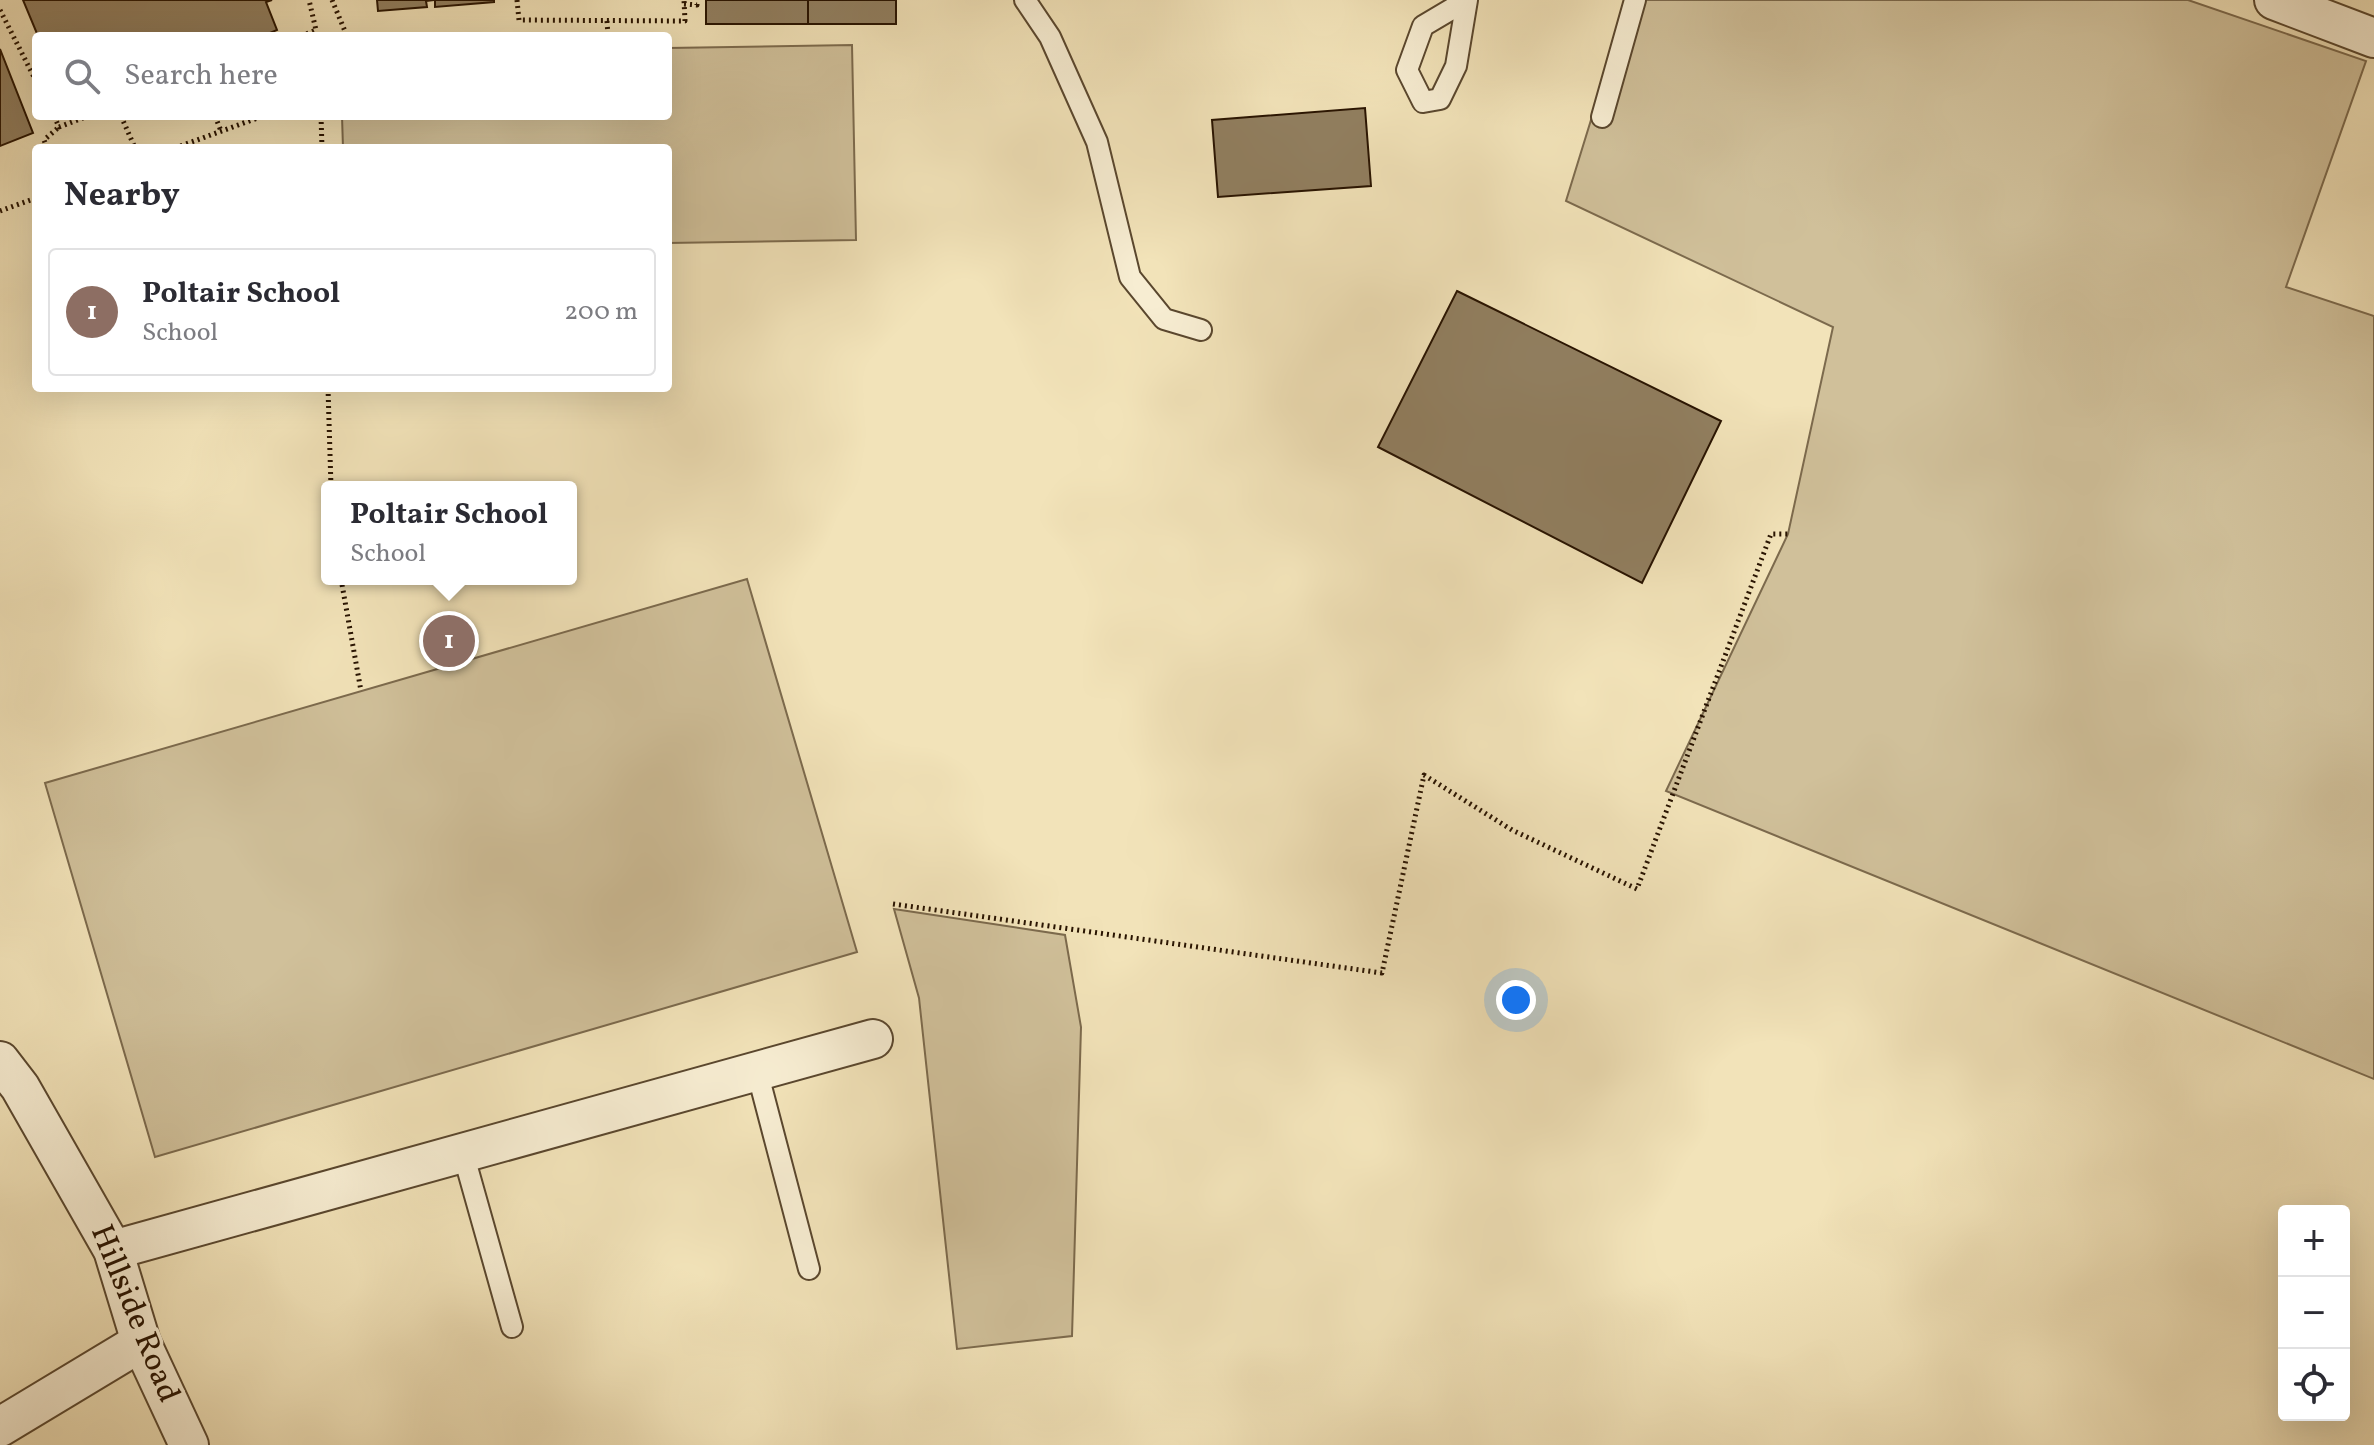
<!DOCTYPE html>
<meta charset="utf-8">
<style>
:root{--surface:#fff;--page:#f2f2f3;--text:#2b2b33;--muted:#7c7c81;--line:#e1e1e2;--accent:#ea580c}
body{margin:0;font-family:Vollkorn,serif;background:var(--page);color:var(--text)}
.controls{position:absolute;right:24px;bottom:24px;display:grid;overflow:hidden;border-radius:8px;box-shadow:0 8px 32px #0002}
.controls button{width:72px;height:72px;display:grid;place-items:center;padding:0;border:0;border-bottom:2px solid var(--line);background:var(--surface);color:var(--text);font:40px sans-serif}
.you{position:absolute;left:1516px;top:1000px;width:28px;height:28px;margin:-20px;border:6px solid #fff;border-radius:50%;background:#1a73e8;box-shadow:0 0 0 12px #1a73e833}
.badge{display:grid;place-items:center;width:52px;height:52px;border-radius:50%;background:var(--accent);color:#fff;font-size:26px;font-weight:700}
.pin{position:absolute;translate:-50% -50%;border:4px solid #fff;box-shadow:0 2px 8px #0006}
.popup{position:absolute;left:321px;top:481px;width:256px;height:104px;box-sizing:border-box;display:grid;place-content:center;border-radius:8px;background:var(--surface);filter:drop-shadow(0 2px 6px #0005);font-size:26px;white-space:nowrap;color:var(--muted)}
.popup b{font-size:30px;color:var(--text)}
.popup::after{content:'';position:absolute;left:50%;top:100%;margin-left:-16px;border:16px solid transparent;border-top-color:var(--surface)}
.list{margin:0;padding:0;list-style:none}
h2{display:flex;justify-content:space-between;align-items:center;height:104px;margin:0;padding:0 32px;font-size:34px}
h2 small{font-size:26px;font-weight:400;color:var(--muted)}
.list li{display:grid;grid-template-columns:52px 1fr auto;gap:24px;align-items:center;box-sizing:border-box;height:128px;margin:0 16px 16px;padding:0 16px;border:2px solid var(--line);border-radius:8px}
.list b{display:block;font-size:30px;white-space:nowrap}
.list p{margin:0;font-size:26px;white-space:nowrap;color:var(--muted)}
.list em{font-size:26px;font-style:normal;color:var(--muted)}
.icon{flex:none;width:44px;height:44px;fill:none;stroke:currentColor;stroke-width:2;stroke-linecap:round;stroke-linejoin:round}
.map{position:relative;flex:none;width:2374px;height:1445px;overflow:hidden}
.search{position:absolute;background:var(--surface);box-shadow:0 8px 32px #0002;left:32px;top:32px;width:640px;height:88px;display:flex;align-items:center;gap:20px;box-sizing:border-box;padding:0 28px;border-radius:8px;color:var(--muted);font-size:30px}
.panel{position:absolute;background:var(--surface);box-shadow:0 8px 32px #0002;left:32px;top:144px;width:640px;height:248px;border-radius:8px}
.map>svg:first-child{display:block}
.green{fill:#d0c09a;stroke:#7c6a4d;stroke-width:2}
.building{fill:#917f60;stroke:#281300;stroke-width:2}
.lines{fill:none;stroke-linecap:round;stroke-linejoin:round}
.lane-casing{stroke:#5a472e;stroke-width:24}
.street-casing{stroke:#5a472e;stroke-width:42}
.path{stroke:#281300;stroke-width:5;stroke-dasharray:2 4;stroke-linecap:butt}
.lane{stroke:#f7edd2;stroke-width:20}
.street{stroke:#f7edd2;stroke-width:38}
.labels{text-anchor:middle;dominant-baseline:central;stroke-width:7;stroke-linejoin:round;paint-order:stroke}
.street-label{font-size:32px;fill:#281300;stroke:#f7edd2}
</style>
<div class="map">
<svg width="2374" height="1445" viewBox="0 0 2374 1445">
<rect width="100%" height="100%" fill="#f2e3b9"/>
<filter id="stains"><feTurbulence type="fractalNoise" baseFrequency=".0025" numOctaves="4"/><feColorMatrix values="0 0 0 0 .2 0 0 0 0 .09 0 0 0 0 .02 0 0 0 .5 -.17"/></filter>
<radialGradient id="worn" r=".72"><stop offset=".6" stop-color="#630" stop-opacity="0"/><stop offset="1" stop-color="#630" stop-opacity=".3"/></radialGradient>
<g class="green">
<path d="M1628,0H2188L2366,61L2286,287L2374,316V1079L1666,791L1788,534L1833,327L1566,201Z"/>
<path d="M852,45L856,240L668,243V148H343L342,116H668V48Z"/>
<path d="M747,579L857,952L155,1157L45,783Z"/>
<path d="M894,909L1065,935L1081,1027L1072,1336L957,1349L919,998Z"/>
</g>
<g class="building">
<path d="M23,0H272L266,2L277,30L263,36H38Z"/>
<path d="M377,0H434L426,1L427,7L378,11Z"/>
<path d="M435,0H494V2L435,7Z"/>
<rect x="706" y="0" width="102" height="24"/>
<rect x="808" y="0" width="88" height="24"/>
<path d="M0,49L33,133L0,146Z"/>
<path d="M1365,108L1371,186L1218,197L1212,120Z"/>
<path d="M1457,291L1721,421L1642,583L1378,447Z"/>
</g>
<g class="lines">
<g class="lane-casing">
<g id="lane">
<path d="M1025,0L1050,37L1097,142L1130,277L1164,319L1201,330"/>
<path d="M1467,0L1456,66L1440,99L1423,102L1407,70L1423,26Z"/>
<path d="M1602,117L1635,0"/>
<path d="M757,1071L809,1269"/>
<path d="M463,1153L512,1327"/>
</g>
</g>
<g class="street-casing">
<g id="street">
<path d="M2274,0L2374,38"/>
<path d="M0,1061L20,1087L113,1250L141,1342L189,1445"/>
<path d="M113,1250L873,1039"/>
<path d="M0,1427L141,1342"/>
</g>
</g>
<g class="path">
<path d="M332,0L347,36"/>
<path d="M517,0L519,20L685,21L684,0"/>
<path d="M684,4L697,5V0"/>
<path d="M0,10L36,81"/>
<path d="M607,21L608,36"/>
<path d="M301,36L316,30L309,0"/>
<path d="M54,116L59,127L88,116"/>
<path d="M121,116L135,148"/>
<path d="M215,116L221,131"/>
<path d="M321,116L322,148"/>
<path d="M47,148L44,140L59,127"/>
<path d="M175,148L263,116"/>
<path d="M0,211L36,198"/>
<path d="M328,388L331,487"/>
<path d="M341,579L361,691"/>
<path d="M893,904L1382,973L1424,775L1512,830L1637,889L1771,534H1788"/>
</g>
<use href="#lane" class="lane"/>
<use href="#street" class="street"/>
</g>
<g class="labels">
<g class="street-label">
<text transform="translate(134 1314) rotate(68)">Hillside Road</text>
</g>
</g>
<rect width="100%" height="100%" filter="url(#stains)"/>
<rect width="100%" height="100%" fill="url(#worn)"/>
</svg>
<div class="controls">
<button>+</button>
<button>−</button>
<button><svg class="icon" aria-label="locate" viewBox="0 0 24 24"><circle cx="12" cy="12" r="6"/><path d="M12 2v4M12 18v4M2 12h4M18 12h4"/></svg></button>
</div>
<div class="you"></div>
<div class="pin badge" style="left:449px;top:641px;background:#8d6e63">1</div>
<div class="popup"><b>Poltair School</b>School</div>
<div class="search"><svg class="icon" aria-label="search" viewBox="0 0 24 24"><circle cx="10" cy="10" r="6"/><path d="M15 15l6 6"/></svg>Search here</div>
<section class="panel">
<h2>Nearby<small></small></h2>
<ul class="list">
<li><span class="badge" style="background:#8d6e63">1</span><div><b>Poltair School</b><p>School</p></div><em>200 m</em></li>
</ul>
</section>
</div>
